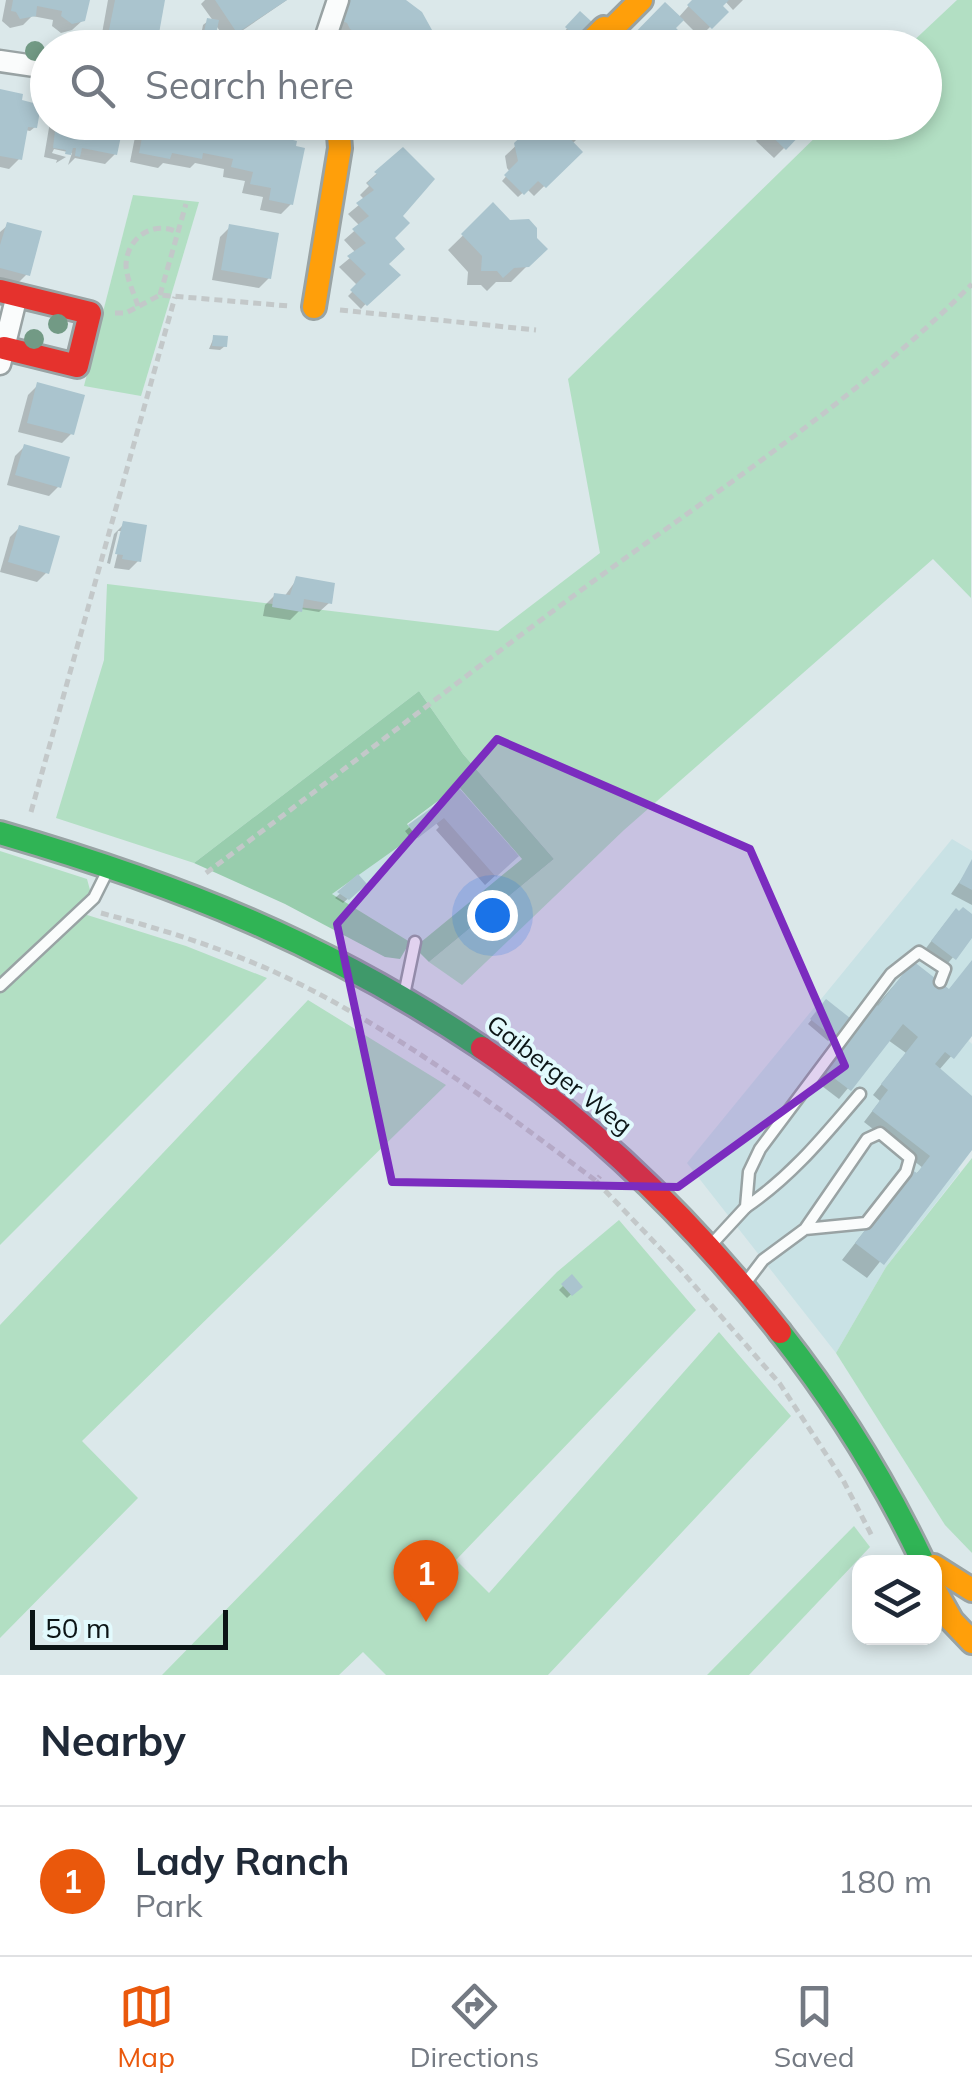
<!DOCTYPE html>
<style>
:root{--surface:#fff;--page:#f2f2f3;--text:#1f2937;--muted:#747a83;--line:#e0e1e3;--accent:#ea580c}
body{margin:0;font-family:Mulish,sans-serif;background:var(--page);color:var(--text)}
.controls{position:absolute;right:30px;bottom:30px;display:grid;overflow:hidden;border-radius:20px;box-shadow:0 5px 15px #0003}
.controls button{width:90px;height:90px;display:grid;place-items:center;padding:0;border:0;border-bottom:2px solid var(--line);background:var(--surface);color:var(--text);font:50px sans-serif}
.scale{position:absolute;left:30px;bottom:25px;width:198px;box-sizing:border-box;padding-left:10px;border:5px solid #0c1516;border-top:0;font-size:28px;line-height:35px;white-space:nowrap;color:#0c1516;-webkit-text-stroke:8px #e2fafd;paint-order:stroke}
.you{position:absolute;left:492px;top:915px;width:35px;height:35px;margin:-25px;border:8px solid #fff;border-radius:50%;background:#1a73e8;box-shadow:0 0 0 15px #1a73e833}
.badge{display:grid;place-items:center;width:65px;height:65px;border-radius:50%;background:var(--accent);color:#fff;font-size:32px;font-weight:700}
.pin{position:absolute;translate:-50% -82px;filter:drop-shadow(0 2px 5px #0008)}
.pin::after{content:'';position:absolute;top:52px;width:35px;height:30px;background:inherit;clip-path:polygon(0 0,100% 0,50% 100%)}
.list{margin:0;padding:0;list-style:none}
h2{display:flex;justify-content:space-between;align-items:center;height:130px;margin:0;padding:0 40px;font-size:42px}
h2 small{font-size:32px;font-weight:400;color:var(--muted)}
.list li{display:grid;grid-template-columns:65px 1fr auto;gap:30px;align-items:center;box-sizing:border-box;height:150px;padding:0 40px;border-top:2px solid var(--line)}
.list b{display:block;font-size:38px;white-space:nowrap}
.list p{margin:0;font-size:32px;white-space:nowrap;color:var(--muted)}
.list em{font-size:32px;font-style:normal;color:var(--muted)}
.icon{flex:none;width:55px;height:55px;fill:none;stroke:currentColor;stroke-width:2;stroke-linecap:round;stroke-linejoin:round}
.map{position:relative;flex:none;width:972px;height:1675px;overflow:hidden}
.search{position:absolute;background:var(--surface);box-shadow:0 5px 15px #0003;left:30px;right:30px;top:30px;height:110px;display:flex;align-items:center;gap:25px;box-sizing:border-box;padding:0 35px;border-radius:55px;color:var(--muted);font-size:38px}
.sheet{height:280px;background:var(--surface)}
nav{display:flex;justify-content:space-around;align-items:center;box-sizing:border-box;height:140px;border-top:2px solid var(--line);background:var(--surface);font-size:28px;color:var(--muted)}
nav a{display:grid;justify-items:center;gap:5px}
nav .on{color:var(--accent)}
.map>svg:first-child{display:block}
.built{fill:#c9e2e5}
.green{fill:#b2dfc3}
.forest{fill:#98cdad}
.shadow{fill:#0003}
.building{fill:#aac4ce}
.lines{fill:none;stroke-linecap:round;stroke-linejoin:round}
.lane-casing{stroke:#99a3a4;stroke-width:15}
.street-casing{stroke:#99a3a4;stroke-width:25}
.fast-casing{stroke:#99a3a4;stroke-width:28}
.slow-casing{stroke:#99a3a4;stroke-width:28}
.jam-casing{stroke:#99a3a4;stroke-width:28}
.path{stroke:#c3c8c9;stroke-width:5;stroke-dasharray:8 5;stroke-linecap:butt}
.lane{stroke:#fafcfc;stroke-width:10}
.street{stroke:#fafcfc;stroke-width:20}
.fast{stroke:#30b455;stroke-width:22}
.slow{stroke:#ff9f0a;stroke-width:22}
.jam{stroke:#e5322d;stroke-width:22}
.tree{fill:#729a85}
.marked{fill:#7b2cbf;fill-opacity:0.2;stroke:#7b2cbf;stroke-width:8;stroke-linejoin:round}
.labels{text-anchor:middle;dominant-baseline:central;stroke-width:8;stroke-linejoin:round;paint-order:stroke}
.street-label{font-size:25px;fill:#0c1516;stroke:#e2fafd}
</style>
<div class="map">
<svg width="972" height="1675" viewBox="0 0 972 1675">
<rect width="100%" height="100%" fill="#dbe8ea"/>
<g class="built">
<path d="M458,786L522,859L421,942H410L332,894L414,835L407,825Z"/>
<path d="M952,839L972,851V1036L969,1041L972,1044V1150L958,1169L960,1172L886,1267L836,1353L687,1163Z"/>
</g>
<g class="green">
<path d="M957,0H972L971,598L933,559L624,830L462,985L429,962L554,859L463,754L419,691L194,863L56,818L104,660L107,584L498,631L600,553L568,379L830,123L924,122V48L907,47Z"/>
<path d="M133,195L199,202L141,396L84,386Z"/>
<path d="M0,851L87,879L90,890L84,914L186,946L267,978L0,1245Z"/>
<path d="M308,1000L446,1085L82,1441L138,1498L0,1638V1325Z"/>
<path d="M972,1158V1553L945,1525L836,1353L886,1267Z"/>
<path d="M619,1220L696,1310L456,1560L489,1593L719,1332L791,1416L548,1675H386L363,1652L339,1675H162L557,1272Z"/>
<path d="M854,1526L870,1547L749,1675H707Z"/>
</g>
<path class="forest" d="M419,691L463,754L554,859L429,962L420,953L421,942L522,859L458,786L407,824L415,835L332,894L410,942L400,959L385,957L285,904L194,863Z"/>
<g class="shadow">
<path d="M6,0H87L83,20L72,30L61,33L52,26L53,20L32,16L23,25L10,28L2,21Z"/>
<path d="M108,0H163L155,38L146,48L101,39Z"/>
<path d="M205,0H287L227,41L215,24L209,37L201,35L203,25L208,21L214,22L201,4Z"/>
<path d="M351,0H396L437,48H356L338,35L342,26L335,24Z"/>
<path d="M694,0H743L733,10L725,1L720,6L725,12L700,37L682,19L672,28L691,48H624L665,5L678,18Z"/>
<path d="M580,14L589,22L571,41L563,33Z"/>
<path d="M0,92L19,102L35,127L30,131L25,130L19,159L9,169L0,167Z"/>
<path d="M50,122H121L115,154L105,164L75,158L68,165L72,153L54,149L52,153L66,157L56,163L57,160L44,157Z"/>
<path d="M138,122H262L275,126L291,204L281,214L260,210L263,197L242,193L245,181L223,177L224,169L195,163L190,168L163,163L158,168L130,162Z"/>
<path d="M548,122H602L586,138L582,134L572,144L579,152L534,196L527,189L518,197L502,181L510,172L507,168L505,156L528,134H536Z"/>
<path d="M773,122L801,131L774,158L756,141Z"/>
<path d="M403,150L400,216L386,264L371,298L361,309L348,296L358,286L339,267L356,253L344,240L360,226L348,214L365,200L360,195L369,186L366,183Z"/>
<path d="M493,206L509,222L544,249L511,282H496L487,291L481,285H467L468,272L448,250Z"/>
<path d="M8,225L27,274L17,284L0,280V232Z"/>
<path d="M230,227L269,278L259,288L212,280L220,237Z"/>
<path d="M214,337L225,346L220,350L209,349Z"/>
<path d="M38,385L72,433L62,443L18,432L28,395Z"/>
<path d="M25,446L59,486L49,496L7,485L15,456Z"/>
<path d="M124,524L139,560L129,570L114,568L123,531H118L110,564L107,563L114,534Z"/>
<path d="M20,527L47,572L37,582L0,572L10,537Z"/>
<path d="M297,579L329,603L319,612L301,609L290,620L263,616L265,605L275,595L284,597Z"/>
<path d="M436,806L506,866L485,885L436,830L439,827L436,823L413,841L405,831Z"/>
<path d="M972,864V905L951,894Z"/>
<path d="M358,878L364,884L343,903L335,898Z"/>
<path d="M959,914L972,917V934L944,968L923,952L946,922Z"/>
<path d="M972,962V1032L939,1070L972,1099V1146L867,1278L842,1260L898,1188L923,1168L864,1122L880,1101L873,1095L906,1053L888,1040L839,1099L818,1083L866,1017L913,964L948,991Z"/>
<path d="M822,1007L833,1037L828,1041L808,1024Z"/>
<path d="M571,1278L579,1287L567,1298L559,1290Z"/>
</g>
<g class="building">
<path d="M13,0H90L85,21L72,24L61,16L62,11L37,6L36,16L20,19L16,12L11,11Z"/>
<path d="M115,0H165L158,39L109,30Z"/>
<path d="M215,0H287L237,33Z"/>
<path d="M345,0H406L422,12L432,30L429,31L440,48L378,47L350,29L347,23L338,19Z"/>
<path d="M692,0H729L723,6L729,12L712,29L687,5Z"/>
<path d="M665,2L684,20L676,28L695,48H625L623,45Z"/>
<path d="M580,11L592,22L577,38L565,27Z"/>
<path d="M207,18L219,20L216,34L204,32Z"/>
<path d="M0,89L23,94L22,100L41,105L37,128L28,127L22,160L0,156Z"/>
<path d="M56,122H124L117,155L82,148L80,157L75,156L76,148H73L71,155L65,154L66,150L53,148Z"/>
<path d="M145,122L278,124L277,129L286,131L285,138L297,141L296,146L305,148L293,205L269,200L271,188L250,184L253,172L231,167L233,159L203,153L202,159L172,153L170,159L139,153Z"/>
<path d="M545,122H554L583,152L546,188L538,181L524,195L504,175L518,161L514,143L527,131H535Z"/>
<path d="M564,122H605L597,130L594,126L581,139Z"/>
<path d="M770,122H795L804,131L786,150L764,129Z"/>
<path d="M403,147L435,179L403,216L410,223L395,238L405,249L389,264L401,275L367,306L350,290L366,274L347,256L366,243L352,229L369,216L356,203L374,190L367,183L377,174L374,172Z"/>
<path d="M493,202L510,220L529,219L537,228V238L548,249L529,267L514,268L503,278L497,271H481L482,256L461,234Z"/>
<path d="M7,222L42,231L30,276L0,268V245Z"/>
<path d="M229,224L279,233L271,279L221,270Z"/>
<path d="M213,335L228,336L227,347L212,346Z"/>
<path d="M37,382L85,395L74,435L27,423Z"/>
<path d="M24,444L70,457L61,488L15,475Z"/>
<path d="M123,521L147,525L141,562L122,559L123,555L115,554Z"/>
<path d="M19,525L60,536L49,574L8,562Z"/>
<path d="M296,576L335,583L332,604L304,599L302,612L272,607L274,593L290,595Z"/>
<path d="M459,788L519,856L496,877L444,818L418,838L408,825Z"/>
<path d="M972,859V890L959,883Z"/>
<path d="M358,874L367,884L349,900L337,892Z"/>
<path d="M963,907L972,914V938L956,960L931,941L956,908L959,911Z"/>
<path d="M972,960V1036L954,1059L945,1052L935,1064L972,1096V1150L884,1265L855,1243L912,1170L917,1173L930,1156L872,1111L888,1090L881,1084L918,1037L903,1024L851,1091L826,1072L876,1004L878,1006L913,961L949,989Z"/>
<path d="M826,999L850,1018L834,1038L810,1019Z"/>
<path d="M572,1274L583,1287L572,1296L561,1284Z"/>
</g>
<g class="lines">
<g class="lane-casing">
<g id="lane">
<path d="M0,986L94,898L110,866"/>
<path d="M404,995L415,942"/>
<path d="M746,1207C792,1176 824,1136 860,1094"/>
<path d="M710,1246L746,1207L749,1172L760,1149L891,974L919,952L945,969L940,982"/>
<path d="M744,1285L763,1260L805,1229L866,1223L906,1172L910,1158L880,1133L867,1139L805,1229"/>
</g>
</g>
<g class="street-casing">
<g id="street">
<path d="M322,48L338,0"/>
<path d="M0,61L48,68"/>
<path d="M358,122L368,126L502,122"/>
<path d="M0,364L17,295"/>
</g>
</g>
<g class="fast-casing">
<g id="fast">
<path d="M0,833C179,885 326,943 482,1048"/>
<path d="M780,1332C836,1403 884,1480 923,1562"/>
</g>
</g>
<g class="slow-casing">
<g id="slow">
<path d="M584,48L604,28L609,32L641,0"/>
<path d="M314,307L340,148L338,122"/>
<path d="M934,1566L972,1590"/>
<path d="M934,1589L952,1621L972,1642"/>
</g>
</g>
<g class="jam-casing">
<g id="jam">
<path d="M0,291L90,313L77,366L4,348"/>
<path d="M482,1048C596,1126 695,1224 780,1332"/>
</g>
</g>
<g class="path">
<path d="M160,295L186,204"/>
<path d="M138,306C134,293 127,280 126,266C126,238 153,220 177,232"/>
<path d="M340,310L536,330"/>
<path d="M115,313H126L160,295L289,306"/>
<path d="M31,812L175,297"/>
<path d="M206,873C337,776 464,676 595,580C724,486 860,397 972,284"/>
<path d="M101,913C158,928 215,946 268,969C384,1021 495,1105 596,1181L600,1176"/>
<path d="M596,1181L680,1269L780,1384L843,1480L872,1536"/>
</g>
<use href="#lane" class="lane"/>
<use href="#street" class="street"/>
<use href="#fast" class="fast"/>
<use href="#slow" class="slow"/>
<use href="#jam" class="jam"/>
</g>
<g class="tree">
<circle cx="35" cy="51" r="10"/>
<circle cx="58" cy="324" r="10"/>
<circle cx="34" cy="339" r="10"/>
</g>
<path class="marked" d="M497,739L750,849L845,1066L678,1187L392,1182L337,924Z"/>
<g class="labels">
<g class="street-label">
<text transform="translate(560 1074) rotate(38)">Gaiberger Weg</text>
</g>
</g>
</svg>
<div class="controls">
<button><svg class="icon" aria-label="layers" viewBox="0 0 24 24"><path d="M12 4l9 5-9 5-9-5zM3 14l9 5 9-5"/></svg></button>
</div>
<div class="scale">50 m</div>
<div class="you"></div>
<div class="pin badge" style="left:426px;top:1622px">1</div>
<div class="search"><svg class="icon" aria-label="search" viewBox="0 0 24 24"><circle cx="10" cy="10" r="6"/><path d="M15 15l6 6"/></svg>Search here</div>
</div>
<section class="sheet">
<h2>Nearby<small></small></h2>
<ul class="list">
<li><span class="badge">1</span><div><b>Lady Ranch</b><p>Park</p></div><em>180 m</em></li>
</ul>
</section>
<nav>
<a class="on"><svg class="icon" aria-label="map" viewBox="0 0 24 24"><path d="M3 6l6-2 6 2 6-2v14l-6 2-6-2-6 2zM9 4v14M15 6v14"/></svg>Map</a>
<a><svg class="icon" aria-label="directions" viewBox="0 0 24 24"><path d="M12 3l9 9-9 9-9-9zM9 14v-3h6M13 9l2 2-2 2"/></svg>Directions</a>
<a><svg class="icon" aria-label="saved" viewBox="0 0 24 24"><path d="M7 4h10v16l-5-4-5 4z"/></svg>Saved</a>
</nav>
